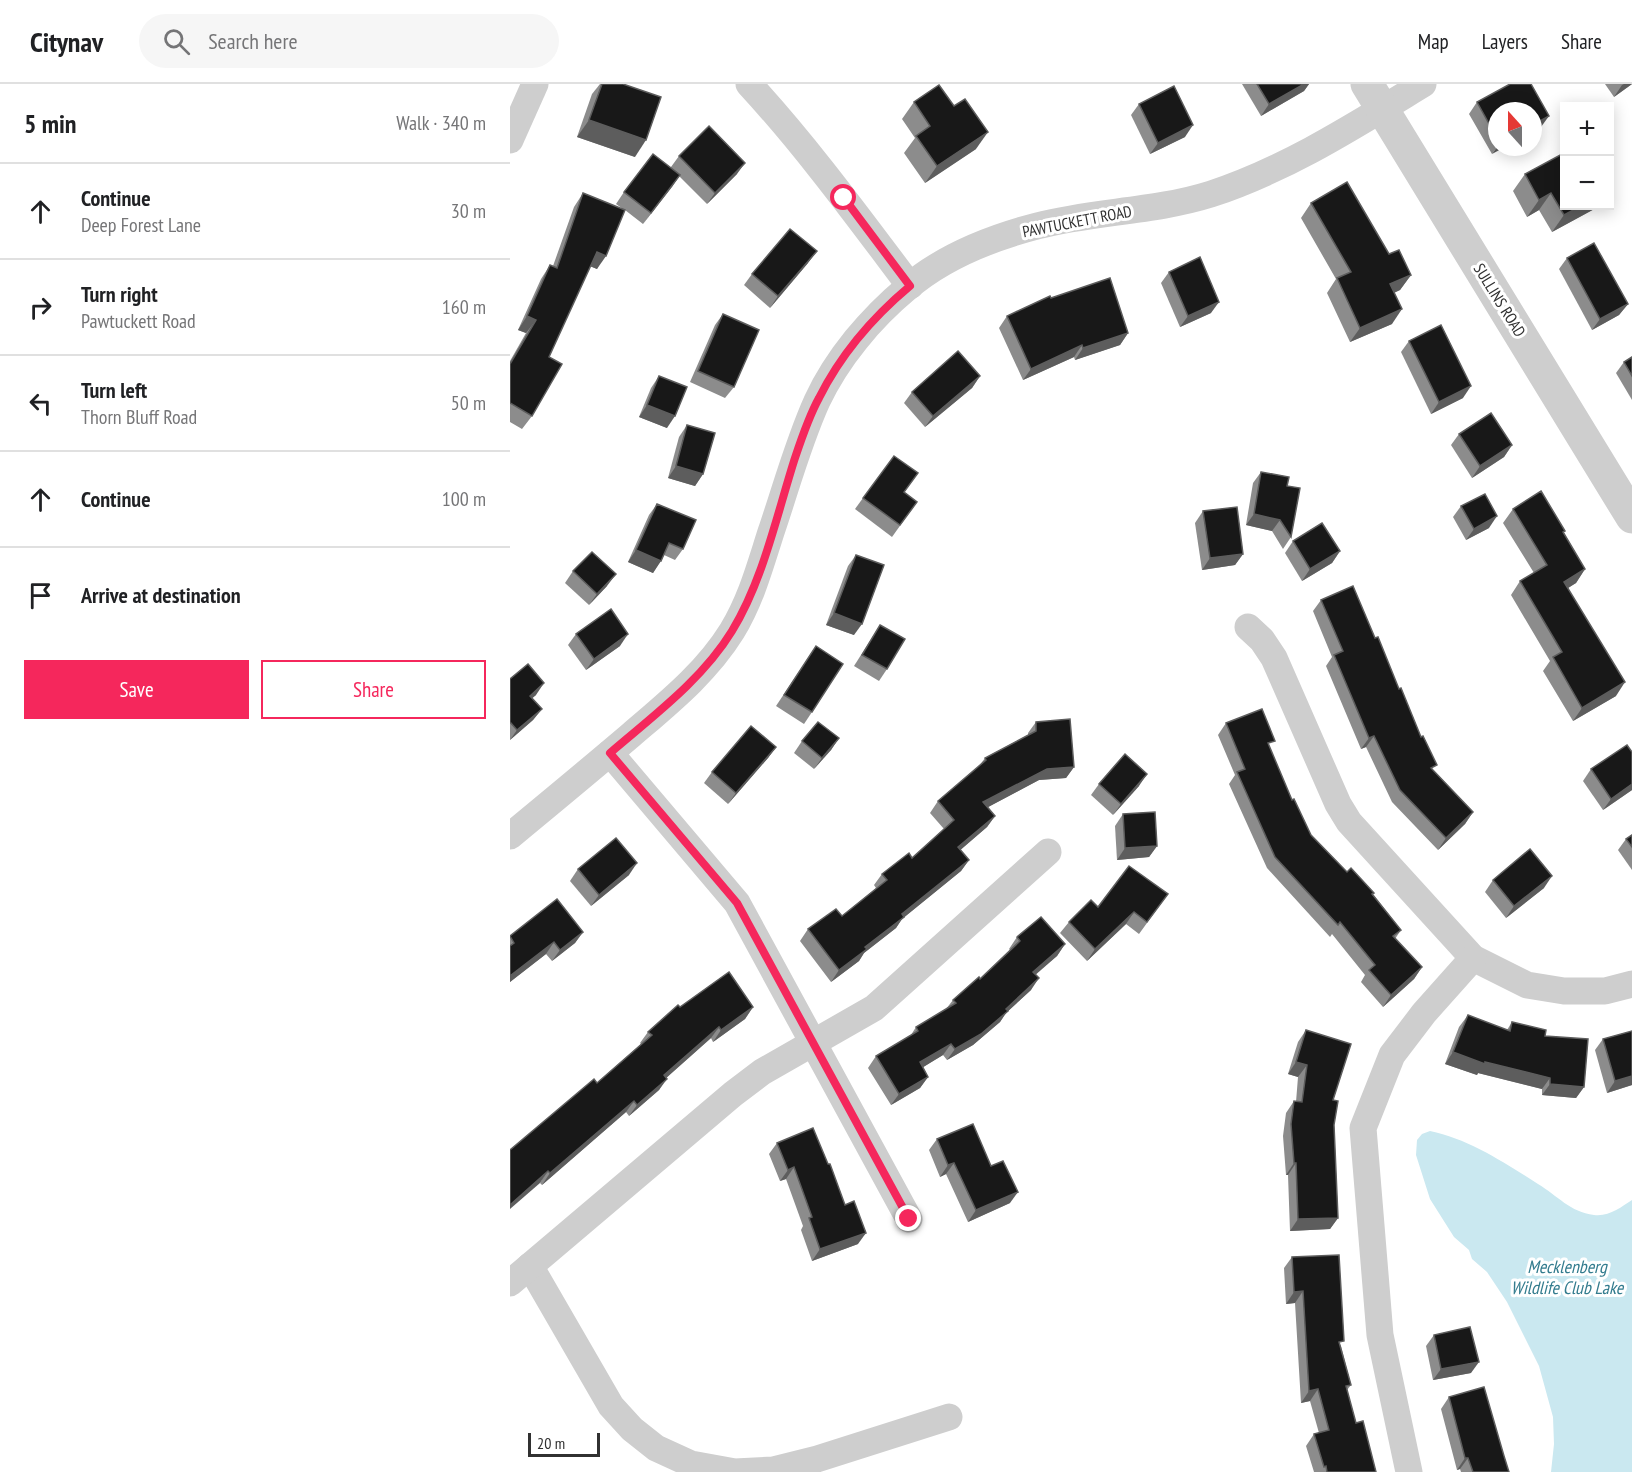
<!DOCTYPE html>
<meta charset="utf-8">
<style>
:root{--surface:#fff;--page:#f6f6f6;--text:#202124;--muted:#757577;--line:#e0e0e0;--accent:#f5275c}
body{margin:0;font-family:"PT Sans Narrow",sans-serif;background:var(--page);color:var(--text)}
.controls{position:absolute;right:18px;top:18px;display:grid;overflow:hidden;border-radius:0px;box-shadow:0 3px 15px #0003}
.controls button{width:54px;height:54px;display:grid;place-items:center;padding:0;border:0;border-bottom:2px solid var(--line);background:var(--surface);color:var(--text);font:30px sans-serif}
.compass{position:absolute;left:978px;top:18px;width:54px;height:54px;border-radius:50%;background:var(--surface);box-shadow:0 3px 15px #0003;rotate:339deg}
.scale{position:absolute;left:18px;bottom:15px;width:72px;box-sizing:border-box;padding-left:6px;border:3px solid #313131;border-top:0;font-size:16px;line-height:21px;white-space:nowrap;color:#313131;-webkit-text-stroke:4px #fff;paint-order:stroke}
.stop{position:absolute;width:18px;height:18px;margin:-14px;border:4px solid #f5275c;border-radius:50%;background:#fff}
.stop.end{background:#f5275c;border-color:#fff;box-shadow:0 2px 6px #0008}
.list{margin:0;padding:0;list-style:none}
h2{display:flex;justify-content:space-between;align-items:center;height:78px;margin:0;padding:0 24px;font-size:26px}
h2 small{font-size:20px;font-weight:400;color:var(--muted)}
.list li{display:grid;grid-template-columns:39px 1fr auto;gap:18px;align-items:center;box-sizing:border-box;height:96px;padding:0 24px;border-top:2px solid var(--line)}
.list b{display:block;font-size:22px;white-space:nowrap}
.list p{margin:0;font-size:20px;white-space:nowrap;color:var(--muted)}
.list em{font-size:20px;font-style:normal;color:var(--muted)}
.actions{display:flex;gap:12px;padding:18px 24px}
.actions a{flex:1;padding:14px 0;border:2px solid var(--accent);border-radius:0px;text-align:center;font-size:21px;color:var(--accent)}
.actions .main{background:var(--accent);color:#fff}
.icon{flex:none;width:33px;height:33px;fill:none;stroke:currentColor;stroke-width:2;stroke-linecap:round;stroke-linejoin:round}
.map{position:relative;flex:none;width:1122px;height:1388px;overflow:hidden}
header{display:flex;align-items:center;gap:36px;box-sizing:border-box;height:84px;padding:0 30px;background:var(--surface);border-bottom:2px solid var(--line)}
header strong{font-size:28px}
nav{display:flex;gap:33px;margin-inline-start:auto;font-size:21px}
.search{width:420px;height:54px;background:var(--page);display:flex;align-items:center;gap:15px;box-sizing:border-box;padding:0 21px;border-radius:33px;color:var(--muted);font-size:22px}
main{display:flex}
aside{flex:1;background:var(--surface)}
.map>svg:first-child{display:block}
.water{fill:#cae8f0}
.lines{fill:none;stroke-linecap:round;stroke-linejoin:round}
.minor{stroke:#cecece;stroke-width:27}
.tertiary{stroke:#cecece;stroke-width:33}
.wall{fill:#8c8c8c}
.shaded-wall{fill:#5d5d5d}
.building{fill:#181818;stroke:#5d5d5d;stroke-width:1.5}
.route{stroke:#f5275c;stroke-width:8}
.labels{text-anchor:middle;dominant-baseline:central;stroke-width:6;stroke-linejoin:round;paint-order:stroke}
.street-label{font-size:16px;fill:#313131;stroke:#fff}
.water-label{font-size:18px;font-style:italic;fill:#337c8e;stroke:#fff}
</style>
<header>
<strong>Citynav</strong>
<div class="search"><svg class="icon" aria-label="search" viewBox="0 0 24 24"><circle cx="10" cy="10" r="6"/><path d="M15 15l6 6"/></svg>Search here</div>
<nav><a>Map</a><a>Layers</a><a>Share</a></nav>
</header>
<main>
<aside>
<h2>5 min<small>Walk · 340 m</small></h2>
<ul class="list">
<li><svg class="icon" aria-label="ahead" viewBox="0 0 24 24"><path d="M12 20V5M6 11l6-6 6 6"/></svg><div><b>Continue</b><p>Deep Forest Lane</p></div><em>30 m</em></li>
<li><svg class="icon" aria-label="right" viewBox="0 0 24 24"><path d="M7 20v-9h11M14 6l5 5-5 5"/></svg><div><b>Turn right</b><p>Pawtuckett Road</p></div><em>160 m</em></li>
<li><svg class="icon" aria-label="left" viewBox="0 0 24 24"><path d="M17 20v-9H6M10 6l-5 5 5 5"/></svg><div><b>Turn left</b><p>Thorn Bluff Road</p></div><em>50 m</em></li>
<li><svg class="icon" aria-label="ahead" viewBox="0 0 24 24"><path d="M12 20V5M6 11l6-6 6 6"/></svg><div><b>Continue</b></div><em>100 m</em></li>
<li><svg class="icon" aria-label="arrive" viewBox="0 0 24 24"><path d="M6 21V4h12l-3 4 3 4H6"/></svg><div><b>Arrive at destination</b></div></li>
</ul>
<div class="actions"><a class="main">Save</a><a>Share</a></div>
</aside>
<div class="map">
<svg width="1122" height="1388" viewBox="0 0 1122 1388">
<rect width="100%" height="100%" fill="#fff"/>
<path class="water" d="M920,1047C959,1055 995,1079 1028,1100C1048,1112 1060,1128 1084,1131C1099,1133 1111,1123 1122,1116V1388H1041L1044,1360L1043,1333L1029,1282L997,1218L977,1188L962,1175L959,1166L944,1153L920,1115L906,1071L907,1056L912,1050Z"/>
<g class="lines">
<g class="minor">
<path d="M239,0C297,63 348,133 400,202"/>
<path d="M0,56L25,0"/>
<path d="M738,543L752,556L764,574L828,720L839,738L963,874L1017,901L1054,907H1095L1122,900"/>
<path d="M100,669L227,819L399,1135"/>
<path d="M0,752C40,719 81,685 121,651C157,620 196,589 222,547C241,516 250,482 261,448C276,404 288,359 307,317C327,274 361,234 397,204C433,173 481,154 527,142C584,127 644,128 701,110C777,85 844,42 913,0"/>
<path d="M20,1182L101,1322L122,1345L146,1364L181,1380L225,1388L263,1386L307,1375L439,1333"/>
<path d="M0,1199L223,1010L252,988L364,924L538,768"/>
<path d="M899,1388L870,1251L853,1044L882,971L914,929L963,874"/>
</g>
<path class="tertiary" d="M857,0L1122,433"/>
</g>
<g class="wall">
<path d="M90,0H113L125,73L67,53L82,10Z"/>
<path d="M732,0H799L794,7L751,32Z"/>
<path d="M1095,0H1122L1104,13Z"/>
<path d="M404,18L444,22L466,65L415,99L394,69L405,54L392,35Z"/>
<path d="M967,18L1031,43L987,27V63L982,70L959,30Z"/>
<path d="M629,20L675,53L640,70L621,31Z"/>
<path d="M1054,69V122H1089L1088,123L1042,148L1029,126L1017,133L1003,107L1015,90Z"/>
<path d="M169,72L227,90L197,120L169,92L133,140L115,126L87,185L80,182L39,273L22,332L12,345L0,338V277L16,249L8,246L31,195L40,181L43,182L64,123L73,109L113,125L106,120L114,108L161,83Z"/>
<path d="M801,119L879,170L901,191L890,206L884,209L882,240L840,258L817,209L826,195L791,134Z"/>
<path d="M1057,174L1118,220L1109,231L1082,246L1049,185Z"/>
<path d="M298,179L260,224L234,201L242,190Z"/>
<path d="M659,188L701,229L670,243L651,199Z"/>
<path d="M213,230L224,303L215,314L180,298L205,241Z"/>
<path d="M497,232L618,249L610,261L565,276L564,273L513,296L489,244Z"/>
<path d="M899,257L953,314L921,330L891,268Z"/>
<path d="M1122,273V316L1106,289L1114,278Z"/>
<path d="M149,292L157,344L129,333L141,304Z"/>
<path d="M470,292L462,304L415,343L394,319L402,308Z"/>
<path d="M177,341L193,390L185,402L158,394L169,353Z"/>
<path d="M949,350L1002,361L994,373L962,394L941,361Z"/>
<path d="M751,388L777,402L781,453L773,465L762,447L736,441L743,399Z"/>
<path d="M394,408L407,418L382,453L345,425L353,414Z"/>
<path d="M147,420L173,465L165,476L154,471L143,489L118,478L139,431Z"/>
<path d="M951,422L979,444L956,456L943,433Z"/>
<path d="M1003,425L1054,449L1075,485L1066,499L1058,504L1106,612L1063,637L1033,587L1040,577L1001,511L1010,497L1024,489L993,439Z"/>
<path d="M693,427L733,470L725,481L692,486L685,439Z"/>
<path d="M783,457L830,467L822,479L792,497L775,469Z"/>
<path d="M346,471L344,551L316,541L338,482Z"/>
<path d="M63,487L97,502L79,521L55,499Z"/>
<path d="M811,516L865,554L889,605L923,686L963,728L955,740L928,766L882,718L856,663L851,665L816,582L822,573L803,527Z"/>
<path d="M370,541L377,585L369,597L344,582Z"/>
<path d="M66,550L110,562L76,586L58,561Z"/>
<path d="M306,562L302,628L294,640L266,622Z"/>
<path d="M0,595L26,611L22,614L32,625L23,636L0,656Z"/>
<path d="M526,638L564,683L556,694L529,696L478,723L485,732L477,743L450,766L459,776L451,787L392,835L386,844L354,869L349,877L321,898L290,857L298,845L332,832L366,804L364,801L372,790L402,774L434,745L420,729L428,717L469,682L475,674L518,651V649Z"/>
<path d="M716,639L760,664L782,716L801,751L837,788L863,810L891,846L885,855L912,883L904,895L873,923L851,898L855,891L822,850L820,853L757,784L719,700L725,691L708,651Z"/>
<path d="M329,654L321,666L304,685L284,669L292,657Z"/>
<path d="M266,663L258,674L218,720L194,699L202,688Z"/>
<path d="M1122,668V706L1093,726L1073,697L1081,685Z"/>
<path d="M589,700L629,702L603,731L581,711Z"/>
<path d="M613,730L647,762L639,773L607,776L605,742Z"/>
<path d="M1122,751V786L1108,766L1116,755Z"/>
<path d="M68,785L119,791L81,822L60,797Z"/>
<path d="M983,796L1034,804L996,834L975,808Z"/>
<path d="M658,810L629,850L616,840L577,877L550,849L559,838L588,823Z"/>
<path d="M73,848L65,859L42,877L36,870L0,898V852Z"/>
<path d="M507,853L555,860L547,872L525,890L521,906L496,929L490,938L463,961L437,976L433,971L413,983L418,993L410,1004L381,1021L358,984L366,972L401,951L406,943L436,925L443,916L470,895L501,867L499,865Z"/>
<path d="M170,923H243L235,935L203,958L201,954L156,994L149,1006L119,1032L116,1028L32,1101L30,1099L87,999L131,960L130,959L138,948Z"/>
<path d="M958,931L997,946L1002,938L1035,952L1074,1003L1066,1014L1032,1011V1005L968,989L967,991L935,980L949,943Z"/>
<path d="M796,946L823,1016L828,1134L820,1145L780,1147L778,1091H776L773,1052L776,1029L784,1017L786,1018L788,993L778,990L788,958Z"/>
<path d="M1122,947V1001L1097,1009L1085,966L1093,955Z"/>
<path d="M427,1055L481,1082L500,1119L458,1138L436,1090L430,1093L419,1066Z"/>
<path d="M267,1059L335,1121L348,1160L302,1177L291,1146L293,1142L276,1095L270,1097L259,1070Z"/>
<path d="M782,1173L831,1262L841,1301L837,1306L846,1339L866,1388H804L796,1362L804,1350L809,1349L800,1317L791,1319L785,1219L776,1220L774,1184Z"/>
<path d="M924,1251L961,1289L923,1296L916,1262Z"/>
<path d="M939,1313L994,1372L999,1388H951L950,1385L947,1386L931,1325Z"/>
</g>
<g class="shaded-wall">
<path d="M794,0H799L794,7L751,32L759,20Z"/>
<path d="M1114,0H1122L1104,13L1112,1Z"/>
<path d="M1039,32L1031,43L1023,48V41Z"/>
<path d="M79,36L136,56L125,73L67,53Z"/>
<path d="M683,41L675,53L640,70L648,59Z"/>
<path d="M478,48L466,65L415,99L427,82Z"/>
<path d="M987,63H995L982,70Z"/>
<path d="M235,79L227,90L197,120L205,109Z"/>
<path d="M170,91L162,103L133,140L141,129Z"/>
<path d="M1041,109L1029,126L1017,133L1029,116Z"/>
<path d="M1071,122H1089L1088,123L1042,148L1054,131Z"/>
<path d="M307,167L298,179L260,224L268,212Z"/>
<path d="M87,168L96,172L87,185L77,181Z"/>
<path d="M901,191L890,206L870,215L880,200Z"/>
<path d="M709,218L701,229L670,243L678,232Z"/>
<path d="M1118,220L1109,231L1082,246L1090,235Z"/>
<path d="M892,225L882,240L840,258L850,244Z"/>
<path d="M17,232L26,236L16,249L8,246Z"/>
<path d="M618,249L610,261L565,276L573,264Z"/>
<path d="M572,261L564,273L513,296L521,285Z"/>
<path d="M470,292L462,304L415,343L423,332Z"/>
<path d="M961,302L953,314L921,330L929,318Z"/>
<path d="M137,321L165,332L157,344L129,333Z"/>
<path d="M1002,361L994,373L962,394L970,382Z"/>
<path d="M166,382L193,390L185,402L158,394Z"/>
<path d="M744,430L770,436L762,447L736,441Z"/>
<path d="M987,432L979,444L956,456L964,445Z"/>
<path d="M126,466L151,477L143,489L118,478Z"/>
<path d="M830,467L822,479L792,497L800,485Z"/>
<path d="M733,470L725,481L692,486L700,474Z"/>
<path d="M1075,485L1066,499L1045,512L1054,498Z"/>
<path d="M106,490L97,502L79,521L87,510Z"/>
<path d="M324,529L352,540L344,551L316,541Z"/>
<path d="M118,550L110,562L76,586L84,575Z"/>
<path d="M1115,598L1106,612L1063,637L1072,624Z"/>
<path d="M34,599L26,611L12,623L20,612Z"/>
<path d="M32,625L23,636L0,656L7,646Z"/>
<path d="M864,652L856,663L851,665L859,654Z"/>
<path d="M329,654L321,666L304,685L312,674Z"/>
<path d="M266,663L258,674L218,720L226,709Z"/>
<path d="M564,683L556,694L529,696L465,730L473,718L537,685Z"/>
<path d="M637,690L629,702L603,731L611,720Z"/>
<path d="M1122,700V706L1093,726L1101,715Z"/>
<path d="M963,728L955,740L928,766L936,754Z"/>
<path d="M485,732L477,743L440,775L448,763Z"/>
<path d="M647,762L639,773L607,776L615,764Z"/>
<path d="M459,776L451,787L392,835L386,844L354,869L349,877L321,898L329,886L392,830Z"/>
<path d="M127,779L119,791L81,822L89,811Z"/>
<path d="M1042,792L1034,804L996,834L1004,822Z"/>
<path d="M624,828L616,840L577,877L585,865Z"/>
<path d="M73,848L65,859L42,877L50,866Z"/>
<path d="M44,858L36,870L0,898V892Z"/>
<path d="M555,860L547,872L515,900L523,888Z"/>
<path d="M912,883L904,895L873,923L881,911Z"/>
<path d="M529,894L521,906L496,929L490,938L463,961L437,976L445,965L496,925Z"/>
<path d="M243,923L235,935L203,958L211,946Z"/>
<path d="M209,943L201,954L146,1003L154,991Z"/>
<path d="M441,960L433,971L402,990L410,978Z"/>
<path d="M943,968L1040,994L1032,1005L968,989L967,991L935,980Z"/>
<path d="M786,978L797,981L788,993L778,990Z"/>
<path d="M1122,992V1001L1097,1009L1105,997Z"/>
<path d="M418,993L410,1004L381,1021L389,1010Z"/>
<path d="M157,995L149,1006L119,1032L127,1021Z"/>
<path d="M1040,1000L1074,1003L1066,1014L1032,1011Z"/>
<path d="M124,1017L116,1028L32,1101L40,1089Z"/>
<path d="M444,1079L436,1090L430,1093L438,1081Z"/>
<path d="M784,1079H786L778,1091H776Z"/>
<path d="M284,1083L276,1095L270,1097L278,1086Z"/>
<path d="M38,1087L30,1099L0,1125V1121Z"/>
<path d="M508,1108L500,1119L458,1138L466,1126Z"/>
<path d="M828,1134L820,1145L780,1147L788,1135Z"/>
<path d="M356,1149L348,1160L302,1177L310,1165Z"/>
<path d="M793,1207L785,1219L776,1220L784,1208Z"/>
<path d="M969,1278L961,1289L923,1296L931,1285Z"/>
<path d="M808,1305L800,1317L791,1319L799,1307Z"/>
<path d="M955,1374H958L950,1385L947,1386Z"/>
</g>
<g class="building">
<path d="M92,0H113L151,13L136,56L79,36Z"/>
<path d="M747,0H794L759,20Z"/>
<path d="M1000,0H1021L1039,32L1023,41V27H987V54L967,18Z"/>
<path d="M429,1L444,22L455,15L478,48L427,82L406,52L420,42L404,18Z"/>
<path d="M664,2L683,41L648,59L629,20Z"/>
<path d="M199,42L235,79L205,109L169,72Z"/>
<path d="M1054,69V122H1071L1054,131L1041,109L1029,116L1015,90Z"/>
<path d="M143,70L170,91L141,129L114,108Z"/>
<path d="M837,98L879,170L889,166L901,191L880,200L892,225L850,244L827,194L841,188L801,119Z"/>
<path d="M73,109L115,126L96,172L87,168L39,273L52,280L22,332L0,319V280L26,236L17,232L40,181L47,184Z"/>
<path d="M280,145L307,167L268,212L242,190Z"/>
<path d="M1084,159L1118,220L1090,235L1057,174Z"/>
<path d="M690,173L709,218L678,232L659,188Z"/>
<path d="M600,194L618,249L573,264L572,261L521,285L497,232L540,212L541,214Z"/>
<path d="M213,230L249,246L224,303L188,287Z"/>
<path d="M931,241L961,302L929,318L899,257Z"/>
<path d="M448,267L470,292L423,332L402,308Z"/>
<path d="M1122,273V292L1114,278Z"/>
<path d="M149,292L177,303L165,332L137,321Z"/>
<path d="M981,329L1002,361L970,382L949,350Z"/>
<path d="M177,341L205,349L193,390L166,382Z"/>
<path d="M384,372L408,389L394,408L407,418L390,441L353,414Z"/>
<path d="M751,388L779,393L777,402L790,404L781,453L770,436L744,430Z"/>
<path d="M1031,407L1055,447L1053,448L1075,485L1054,498L1115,598L1072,624L1043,573L1052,568L1010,497L1037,481L1003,425Z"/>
<path d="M975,410L987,432L964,445L951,422Z"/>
<path d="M147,420L186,436L173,465L159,459L151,477L126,466Z"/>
<path d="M727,423L733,470L700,474L693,427Z"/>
<path d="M812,439L830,467L800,485L783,457Z"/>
<path d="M82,468L106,490L87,510L63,487Z"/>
<path d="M346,471L374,481L352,540L324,529Z"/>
<path d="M843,502L865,554L868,553L889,605L891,604L911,653L913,652L927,681L921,684L963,728L936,754L890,706L864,652L859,654L824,571L833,567L811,516Z"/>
<path d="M101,525L118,550L84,575L66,550Z"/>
<path d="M370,541L395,555L377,585L352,571Z"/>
<path d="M306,562L333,580L302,628L274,611Z"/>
<path d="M18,580L34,599L20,612L32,625L7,646L0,638V595Z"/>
<path d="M752,625L765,657L758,659L782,716L784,715L801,751L837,788L841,784L864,809L862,810L891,846L883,852L912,883L881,911L859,886L865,881L830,838L828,841L765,773L727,688L735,685L716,639Z"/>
<path d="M560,635L564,683L537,685L473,718L485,732L448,763L459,776L392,830L394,833L355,863L357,865L329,886L298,845L326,825L332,832L377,796L372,790L399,769L402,774L444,736L428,717L476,676L475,674L526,647V638Z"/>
<path d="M308,638L329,654L312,674L292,657Z"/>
<path d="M241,642L266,663L226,709L202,688Z"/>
<path d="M1117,661L1122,668V700L1101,715L1081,685Z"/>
<path d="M615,670L637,690L611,720L589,700Z"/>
<path d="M645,728L647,762L615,764L613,730Z"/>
<path d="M1122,751V763L1116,755Z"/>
<path d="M106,754L127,779L89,811L68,785Z"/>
<path d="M1020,765L1042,792L1004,822L983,796Z"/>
<path d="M619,782L658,810L637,838L624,828L585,865L559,838L581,816L588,823Z"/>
<path d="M47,815L73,848L50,866L44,858L0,892V862L4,859L0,852Z"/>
<path d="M531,833L555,860L523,888L529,894L496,925L498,927L471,950L445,965L441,960L410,978L418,993L389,1010L366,972L408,947L406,943L446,919L443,916L469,893L470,895L510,857L507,853Z"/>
<path d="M219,888L243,923L211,946L209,943L154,991L157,995L127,1021L124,1017L40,1089L38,1087L0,1121V1066L84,995L87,999L142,951L138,948L168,921L170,923Z"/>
<path d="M958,931L1000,947L1002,938L1036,946L1035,952L1078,955L1074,1003L1040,1000V994L975,978V980L943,968Z"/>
<path d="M796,946L841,960L823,1016L828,1017L824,1041L828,1134L788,1135L786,1079H784L781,1040L784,1017L792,1018L797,981L786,978Z"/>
<path d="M1122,947V992L1105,997L1093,955Z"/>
<path d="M463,1040L481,1082L493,1077L508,1108L466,1126L444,1079L438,1081L427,1055Z"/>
<path d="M303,1044L318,1080H320L335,1121L344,1117L356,1149L310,1165L299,1134L302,1133L284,1083L278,1086L267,1059Z"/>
<path d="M829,1171L834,1257L829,1258L841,1301L836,1302L846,1339L853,1337L866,1388H817L816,1382L814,1383L804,1350L819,1346L808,1305L799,1307L793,1207L784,1208L782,1173Z"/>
<path d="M960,1243L969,1278L931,1285L924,1251Z"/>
<path d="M974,1303L994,1372L999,1388H963L958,1374H955L939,1313Z"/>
</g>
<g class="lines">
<path class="route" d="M334,114L400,202C363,233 331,270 309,314C298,334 291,356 284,377C266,434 253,496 222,547C192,596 143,632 100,669L227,819L399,1135"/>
</g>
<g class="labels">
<g class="street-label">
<text transform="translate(567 137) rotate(-11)">PAWTUCKETT ROAD</text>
<text transform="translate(990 216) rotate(58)">SULLINS ROAD</text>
</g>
<g class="water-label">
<text x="1057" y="1182">Mecklenberg<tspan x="1057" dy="21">Wildlife Club Lake</tspan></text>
</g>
</g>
</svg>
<div class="controls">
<button>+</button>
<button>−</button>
</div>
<svg class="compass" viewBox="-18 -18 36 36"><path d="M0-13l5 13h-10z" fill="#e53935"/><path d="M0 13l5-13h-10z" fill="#757577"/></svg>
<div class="scale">20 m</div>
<div class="stop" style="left:334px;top:114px"></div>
<div class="stop end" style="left:399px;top:1135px"></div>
</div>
</main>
